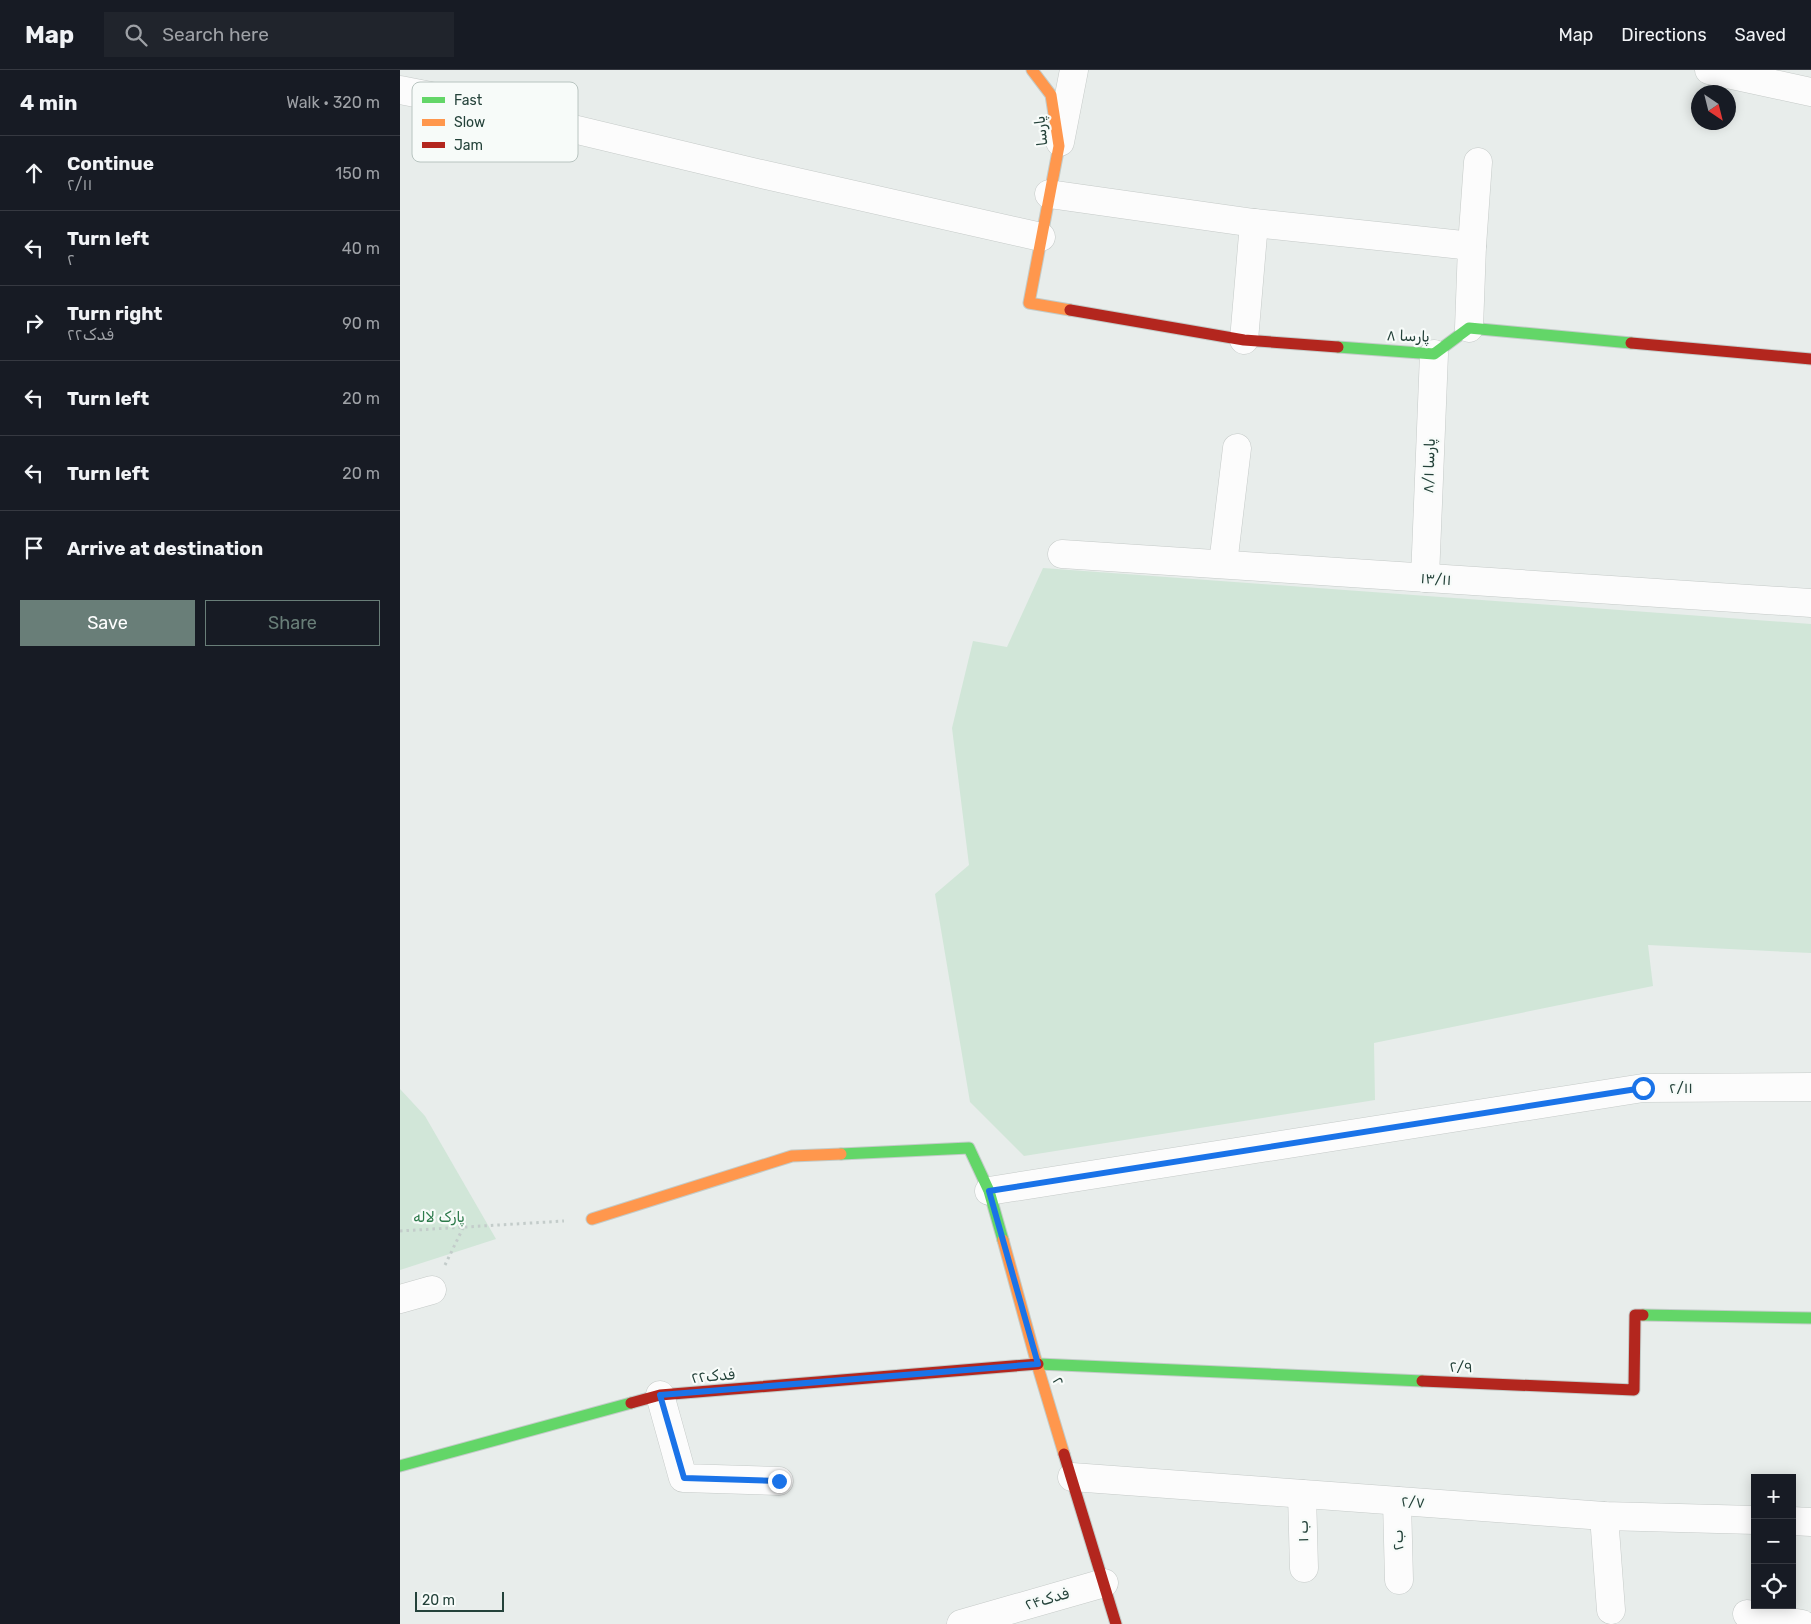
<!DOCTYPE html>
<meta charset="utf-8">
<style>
:root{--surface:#171b24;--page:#20242c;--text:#f1f3f6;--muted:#9ea1a6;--line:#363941;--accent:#697e78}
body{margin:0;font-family:Rubik,Vazirmatn,sans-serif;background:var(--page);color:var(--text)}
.controls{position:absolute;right:15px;bottom:15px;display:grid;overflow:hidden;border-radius:0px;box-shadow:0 2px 12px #0003}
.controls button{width:45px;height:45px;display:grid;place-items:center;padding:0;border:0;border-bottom:1px solid var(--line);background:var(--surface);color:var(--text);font:25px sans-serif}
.compass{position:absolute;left:1291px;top:15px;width:45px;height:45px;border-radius:50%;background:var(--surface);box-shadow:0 2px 12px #0003;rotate:145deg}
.scale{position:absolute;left:15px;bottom:12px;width:89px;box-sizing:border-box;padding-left:5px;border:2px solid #24423a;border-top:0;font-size:14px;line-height:18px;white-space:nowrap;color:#24423a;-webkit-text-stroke:4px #f7fbf9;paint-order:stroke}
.stop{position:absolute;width:15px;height:15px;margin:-11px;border:4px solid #1a73e8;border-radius:50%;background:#fff}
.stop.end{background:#1a73e8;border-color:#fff;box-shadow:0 1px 5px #0008}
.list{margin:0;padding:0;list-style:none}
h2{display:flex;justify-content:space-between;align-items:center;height:65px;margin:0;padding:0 20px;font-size:21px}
h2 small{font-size:16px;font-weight:400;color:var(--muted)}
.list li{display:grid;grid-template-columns:32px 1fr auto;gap:15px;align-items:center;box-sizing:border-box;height:75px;padding:0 20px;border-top:1px solid var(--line)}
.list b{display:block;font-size:19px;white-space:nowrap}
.list p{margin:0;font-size:16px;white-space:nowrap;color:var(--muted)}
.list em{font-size:16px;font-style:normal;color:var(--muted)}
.actions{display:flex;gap:10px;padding:15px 20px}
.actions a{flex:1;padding:11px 0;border:1px solid var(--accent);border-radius:0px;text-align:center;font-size:18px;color:var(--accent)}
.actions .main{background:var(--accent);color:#fff}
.icon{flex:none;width:28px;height:28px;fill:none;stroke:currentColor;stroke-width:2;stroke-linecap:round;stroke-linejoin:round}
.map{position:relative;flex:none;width:1411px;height:1554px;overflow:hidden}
header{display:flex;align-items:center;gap:30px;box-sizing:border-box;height:70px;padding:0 25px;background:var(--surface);border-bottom:1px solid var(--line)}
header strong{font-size:24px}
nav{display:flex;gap:28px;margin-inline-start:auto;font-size:18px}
.search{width:350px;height:45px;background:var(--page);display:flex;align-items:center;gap:12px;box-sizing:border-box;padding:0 18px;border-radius:0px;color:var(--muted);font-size:19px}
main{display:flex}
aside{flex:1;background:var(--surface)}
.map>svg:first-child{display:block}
.green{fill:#d1e6d8}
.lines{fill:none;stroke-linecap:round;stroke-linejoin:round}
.street-casing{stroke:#c5cac8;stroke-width:29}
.fast-casing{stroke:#c3cbc8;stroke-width:13}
.slow-casing{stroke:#c3cbc8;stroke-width:13}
.jam-casing{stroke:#c3cbc8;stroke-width:13}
.path{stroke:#c3ccca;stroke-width:3;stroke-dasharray:2.5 4;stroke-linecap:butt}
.street{stroke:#fcfcfc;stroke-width:28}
.fast{stroke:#63d668;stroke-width:11}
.slow{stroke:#ff974d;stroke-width:11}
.jam{stroke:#b3261e;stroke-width:11}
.route{stroke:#1a73e8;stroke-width:6}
.labels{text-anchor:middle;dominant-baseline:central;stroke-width:4.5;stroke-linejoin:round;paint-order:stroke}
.street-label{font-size:15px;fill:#24423a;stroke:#f7fbf9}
.park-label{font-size:15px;fill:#2d7a4b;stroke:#f7fbf9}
.key{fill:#f7fbf9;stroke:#b8c4c0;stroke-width:1}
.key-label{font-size:14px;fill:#24423a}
</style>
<header>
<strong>Map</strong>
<div class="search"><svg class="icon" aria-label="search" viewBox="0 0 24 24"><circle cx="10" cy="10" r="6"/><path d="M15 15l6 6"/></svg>Search here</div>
<nav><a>Map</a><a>Directions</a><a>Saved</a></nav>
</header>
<main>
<aside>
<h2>4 min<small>Walk · 320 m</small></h2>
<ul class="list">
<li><svg class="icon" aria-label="ahead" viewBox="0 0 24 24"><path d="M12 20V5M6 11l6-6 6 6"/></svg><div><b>Continue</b><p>۲/۱۱</p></div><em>150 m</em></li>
<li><svg class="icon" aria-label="left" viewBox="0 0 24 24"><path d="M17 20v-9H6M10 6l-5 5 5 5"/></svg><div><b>Turn left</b><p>۲</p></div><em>40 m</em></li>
<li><svg class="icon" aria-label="right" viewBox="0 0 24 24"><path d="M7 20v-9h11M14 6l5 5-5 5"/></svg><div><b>Turn right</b><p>فدک۲۲</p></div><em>90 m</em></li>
<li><svg class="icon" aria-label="left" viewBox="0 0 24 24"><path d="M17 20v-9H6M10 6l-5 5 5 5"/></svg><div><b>Turn left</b></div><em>20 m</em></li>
<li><svg class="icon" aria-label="left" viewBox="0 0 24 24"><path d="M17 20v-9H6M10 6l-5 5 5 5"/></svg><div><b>Turn left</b></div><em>20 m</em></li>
<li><svg class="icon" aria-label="arrive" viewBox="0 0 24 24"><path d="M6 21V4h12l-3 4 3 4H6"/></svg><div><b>Arrive at destination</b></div></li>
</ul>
<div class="actions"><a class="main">Save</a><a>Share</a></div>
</aside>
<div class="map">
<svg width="1411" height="1554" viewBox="0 0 1411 1554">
<rect width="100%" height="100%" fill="#e8edeb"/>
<g class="green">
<path d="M643,498L1411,554V883L1248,875L1253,916L974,973L975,1030L624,1086L570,1032L535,824L569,795L552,658L573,571L607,577Z"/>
<path d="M0,1019L25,1046L96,1169L0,1200Z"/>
</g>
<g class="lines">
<g class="street-casing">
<g id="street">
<path d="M1309,0L1411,22"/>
<path d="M0,20L56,31L357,103L641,167"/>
<path d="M660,72L674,0"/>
<path d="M649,124L854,153L1072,176"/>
<path d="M1069,258L1072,176L1078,92"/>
<path d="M844,270L854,153"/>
<path d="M662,484L1411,533"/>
<path d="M823,494L837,378"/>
<path d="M1025,508L1034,284"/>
<path d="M589,1121L1243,1018L1411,1017"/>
<path d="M0,1229L32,1220"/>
<path d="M260,1325L283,1408L379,1411"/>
<path d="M672,1407L1204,1446L1355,1450"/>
<path d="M902,1424L904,1498"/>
<path d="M997,1431L999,1510"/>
<path d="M1204,1446L1211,1540"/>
<path d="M1392,1451L1411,1452"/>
<path d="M1347,1544L1402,1554"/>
<path d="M561,1554L704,1513"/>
</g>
</g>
<g class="fast-casing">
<g id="fast">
<path d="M938,277L1034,284L1069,258L1231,273"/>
<path d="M441,1084L569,1078L589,1121L603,1170"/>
<path d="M1243,1245L1411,1248"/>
<path d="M638,1294L1022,1311"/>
<path d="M0,1396L231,1333"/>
</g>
</g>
<g class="slow-casing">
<g id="slow">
<path d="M632,0L651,25L659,76L629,233L670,240"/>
<path d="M192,1149L392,1086L441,1084"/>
<path d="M603,1170L637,1294L664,1384"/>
</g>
</g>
<g class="jam-casing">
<g id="jam">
<path d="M670,240L844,270L938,277"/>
<path d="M1231,273L1411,289"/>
<path d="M1022,1311L1234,1320L1235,1245H1243"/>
<path d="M231,1333L260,1325L638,1294"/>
<path d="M664,1384L716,1554"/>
</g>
</g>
<g class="path">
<path d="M0,1161L164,1151"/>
<path d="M45,1195L63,1158"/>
</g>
<use href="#street" class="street"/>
<use href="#fast" class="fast"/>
<use href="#slow" class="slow"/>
<use href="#jam" class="jam"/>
</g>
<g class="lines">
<path class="route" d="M379,1411L284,1408L260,1325L638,1294L589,1121L1243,1018"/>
</g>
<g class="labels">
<g class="street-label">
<text transform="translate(641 61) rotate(-96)">پارسا</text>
<text transform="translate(1008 266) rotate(2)">۸ پارسا</text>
<text transform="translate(1029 396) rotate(-88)">۸/۱ پارسا</text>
<text transform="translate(1036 509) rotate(4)">۱۳/۱۱</text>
<text x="1281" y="1018">۲/۱۱</text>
<text transform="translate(1061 1297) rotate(2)">۲/۹</text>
<text transform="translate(313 1306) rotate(-5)">فدک۲۲</text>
<text transform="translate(658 1311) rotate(73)">۲</text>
<text transform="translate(1013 1432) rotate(4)">۲/۷</text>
<text transform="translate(903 1461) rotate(-91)">۱ ب</text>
<text transform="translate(998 1470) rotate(-91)">۲ب</text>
<text transform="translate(647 1529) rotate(-16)">فدک۲۴</text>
</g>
<g class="park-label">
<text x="39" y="1147">پارک لاله</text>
</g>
</g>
<rect x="12" y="12" width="166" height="80" rx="8" class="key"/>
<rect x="22" y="27" width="23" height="6" fill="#63d668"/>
<rect x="22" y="49" width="23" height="7" fill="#ff974d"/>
<rect x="22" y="72" width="23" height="6" fill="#b3261e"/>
<g class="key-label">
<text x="54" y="35">Fast</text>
<text x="54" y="57">Slow</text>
<text x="54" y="80">Jam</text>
</g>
</svg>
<div class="controls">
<button>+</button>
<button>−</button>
<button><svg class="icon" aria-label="locate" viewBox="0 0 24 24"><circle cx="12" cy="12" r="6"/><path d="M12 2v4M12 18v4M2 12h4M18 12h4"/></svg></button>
</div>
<svg class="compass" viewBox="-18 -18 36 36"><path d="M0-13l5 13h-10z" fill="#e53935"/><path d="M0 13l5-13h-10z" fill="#9ea1a6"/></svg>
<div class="scale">20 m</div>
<div class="stop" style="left:1243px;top:1018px"></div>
<div class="stop end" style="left:379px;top:1411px"></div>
</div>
</main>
